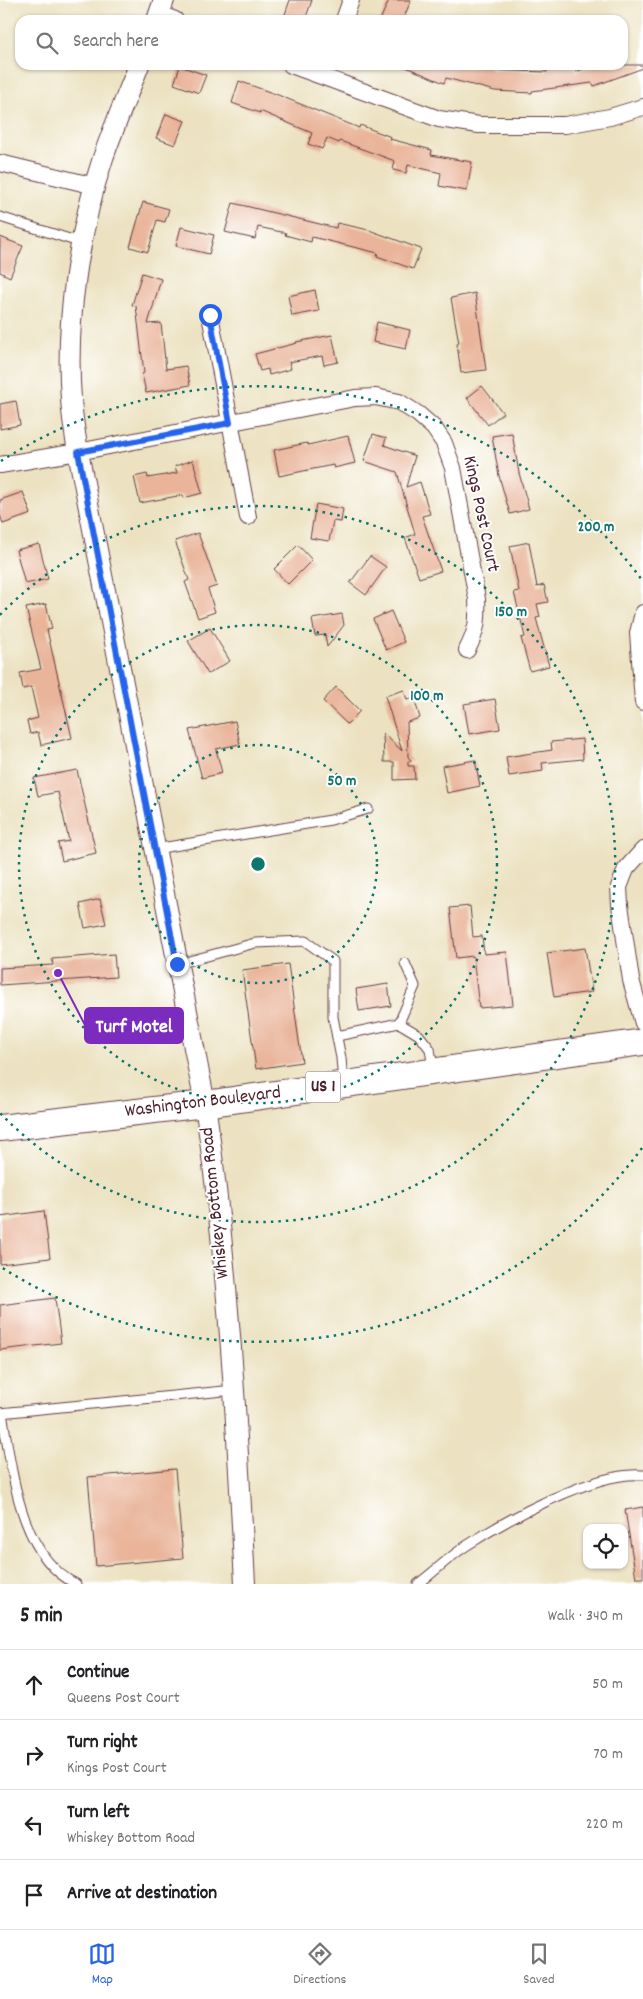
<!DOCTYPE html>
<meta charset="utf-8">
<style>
:root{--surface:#fff;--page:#f6f6f6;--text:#202124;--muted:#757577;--line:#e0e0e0;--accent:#2563eb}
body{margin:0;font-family:Dekko,sans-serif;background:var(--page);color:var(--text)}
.controls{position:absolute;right:15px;bottom:15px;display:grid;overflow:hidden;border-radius:10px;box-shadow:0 1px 4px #0004}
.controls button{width:45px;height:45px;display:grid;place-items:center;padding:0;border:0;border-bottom:1px solid var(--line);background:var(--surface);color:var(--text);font:25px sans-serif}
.stop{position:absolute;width:15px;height:15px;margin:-11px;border:4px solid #2563eb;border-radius:50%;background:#fff}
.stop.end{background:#2563eb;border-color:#fff;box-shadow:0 1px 5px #0008}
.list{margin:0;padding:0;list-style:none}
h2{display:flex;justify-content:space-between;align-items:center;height:65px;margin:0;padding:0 20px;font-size:21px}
h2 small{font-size:16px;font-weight:400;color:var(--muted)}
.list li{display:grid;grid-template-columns:32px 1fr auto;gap:15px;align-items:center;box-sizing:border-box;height:70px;padding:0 20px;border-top:1px solid var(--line)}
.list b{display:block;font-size:19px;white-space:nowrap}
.list p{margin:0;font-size:16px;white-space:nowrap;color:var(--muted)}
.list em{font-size:16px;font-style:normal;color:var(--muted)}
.icon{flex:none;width:28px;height:28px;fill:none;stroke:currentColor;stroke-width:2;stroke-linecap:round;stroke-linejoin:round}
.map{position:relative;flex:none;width:643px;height:1584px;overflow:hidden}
.search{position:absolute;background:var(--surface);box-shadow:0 1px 4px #0004;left:15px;right:15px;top:15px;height:55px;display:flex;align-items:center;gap:12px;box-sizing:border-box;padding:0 18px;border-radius:15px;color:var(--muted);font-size:19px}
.sheet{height:345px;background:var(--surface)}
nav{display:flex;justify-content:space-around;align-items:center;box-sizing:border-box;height:70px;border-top:1px solid var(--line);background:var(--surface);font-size:14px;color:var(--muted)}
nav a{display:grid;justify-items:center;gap:2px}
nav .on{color:var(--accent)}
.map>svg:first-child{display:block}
.building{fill:#e9b499}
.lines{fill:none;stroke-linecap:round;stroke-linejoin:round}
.service-casing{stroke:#623c42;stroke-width:11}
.minor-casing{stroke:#623c42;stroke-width:18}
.tertiary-casing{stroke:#623c42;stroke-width:22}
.primary-casing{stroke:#623c42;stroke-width:28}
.service{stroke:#fff;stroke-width:9}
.minor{stroke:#fff;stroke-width:16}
.tertiary{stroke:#fff;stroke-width:20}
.primary{stroke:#fff;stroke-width:26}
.route{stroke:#2563eb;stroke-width:6}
.ring{fill:none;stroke:#0f766e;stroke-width:2.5;stroke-dasharray:2.5 5}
.labels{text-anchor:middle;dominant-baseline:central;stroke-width:4;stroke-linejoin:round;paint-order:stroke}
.shield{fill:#fff;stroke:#80626b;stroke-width:1}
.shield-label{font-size:18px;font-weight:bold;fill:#4a1f2b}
.street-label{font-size:19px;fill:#4a1f2b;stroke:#fff}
.centre{fill:#0f766e;stroke:#fff;stroke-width:2.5}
.ring-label{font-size:15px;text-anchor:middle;font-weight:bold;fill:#0f766e;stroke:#fff;stroke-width:4;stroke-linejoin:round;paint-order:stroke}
.leader{fill:none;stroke:#7b2cbf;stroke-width:2}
.callout-dot{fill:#7b2cbf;stroke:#fff;stroke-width:2}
.callout{fill:#7b2cbf;stroke:#7b2cbf;stroke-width:2}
.callout-label{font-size:20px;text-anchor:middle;font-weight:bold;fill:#fff}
</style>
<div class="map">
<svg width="643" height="1584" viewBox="0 0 643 1584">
<rect width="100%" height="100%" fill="#fff"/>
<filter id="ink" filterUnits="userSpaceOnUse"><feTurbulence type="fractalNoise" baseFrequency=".02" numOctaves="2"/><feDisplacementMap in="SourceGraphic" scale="10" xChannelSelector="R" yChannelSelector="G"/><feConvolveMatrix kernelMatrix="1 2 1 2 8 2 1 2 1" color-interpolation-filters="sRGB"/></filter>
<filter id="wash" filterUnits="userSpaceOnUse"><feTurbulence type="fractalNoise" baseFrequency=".0096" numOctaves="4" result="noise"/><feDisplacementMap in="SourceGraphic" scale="20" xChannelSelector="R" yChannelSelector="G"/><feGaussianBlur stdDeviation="1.12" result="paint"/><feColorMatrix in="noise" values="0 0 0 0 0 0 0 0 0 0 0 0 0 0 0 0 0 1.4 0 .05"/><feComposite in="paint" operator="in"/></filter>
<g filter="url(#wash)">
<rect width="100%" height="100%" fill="#ece2c1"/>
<g id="blocks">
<g class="building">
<path d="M290,0H312L305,20H283Z"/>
<path d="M389,0H411L403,20H380Z"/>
<path d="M401,65H491L490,70L547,72V67L560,65H575L576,72L593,65H643V68L594,86L592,83L532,91V93L495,91L446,78L444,83Z"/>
<path d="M180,66L206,75L199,93L174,84Z"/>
<path d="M239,81L278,95L359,128L360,125L391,137L390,139L432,150L431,155L472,162L467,191L439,186L441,173L408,165L406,173L393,170L395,161L340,141L339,143L327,138L322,149L308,144L312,133L260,111V113L232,103Z"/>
<path d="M166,114L185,121L175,145L156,138Z"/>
<path d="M143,202L169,209L165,222L157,220L148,252L130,247Z"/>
<path d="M233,203L336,228L337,223L369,230L421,249L413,269L377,256L378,253L312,237L311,242L285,235L286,233L258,227L255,239L225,232Z"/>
<path d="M181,227L214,235L209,254L176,246Z"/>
<path d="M0,237L23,246L10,277L0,272Z"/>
<path d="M142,273L161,279L148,324L161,323L166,369L186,366L190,385L146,393L142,374L144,373L136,306L132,305Z"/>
<path d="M315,290L319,311L292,316L288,296Z"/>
<path d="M475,293L486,370L461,373L457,344L459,343L451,298Z"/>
<path d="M377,322L410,330L406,349L373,342Z"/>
<path d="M332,335L338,362L324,365L322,356L289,362L291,369L269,375L268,369L260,371L255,354L297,343L296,342Z"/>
<path d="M482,386L503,413L488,425L467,398Z"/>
<path d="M16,401L20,425L0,429V404Z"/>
<path d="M512,433L519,473L529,509L510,514L499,476L492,436Z"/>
<path d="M373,434L386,438L384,445L415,456L406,487L420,482L430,514L422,516L441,571L419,578L405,538L415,534L397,472L364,461Z"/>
<path d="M348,436L355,463L334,468L333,465L279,476L274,450L307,443L308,445Z"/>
<path d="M193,460L202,493L184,498L183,495L140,503L134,477L147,474L148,478L177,473L175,466Z"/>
<path d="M23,492L31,514L3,524L0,514V500Z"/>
<path d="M316,504L343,509L341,522L333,521L329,541L310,538Z"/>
<path d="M198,533L217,586L208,589L215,612L198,618L185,582L189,580L175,541Z"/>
<path d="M529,542L537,587L544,585L548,602L537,604L540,617L536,618L549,666L530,671L521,638L525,637L514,592L519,591L510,546Z"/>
<path d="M39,544L48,579L25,584L16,550Z"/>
<path d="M298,545L312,560L288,584L274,569Z"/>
<path d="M370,556L386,567L366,595L350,583Z"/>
<path d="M46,604L52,629L47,630L72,738L41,745L38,732L30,734L27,721L38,718L31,687L23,689L20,673L41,669L26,608Z"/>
<path d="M391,611L404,642L386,650L373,619Z"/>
<path d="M342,614L344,625L327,647L325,635L315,636L312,619Z"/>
<path d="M210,628L230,661L208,674L188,641Z"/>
<path d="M336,687L360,711L347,724L323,701Z"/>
<path d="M404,690L407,700L414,698L420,718L407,722L408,757L412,761H408V766H414L415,779L394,780V762H384L383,733L402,751L385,696Z"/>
<path d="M495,699L500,729L469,734L464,704Z"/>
<path d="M235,721L240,744L216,749L222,773L202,778L189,730Z"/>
<path d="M582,739L583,759L542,763L543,771L509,776L506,757L552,750L551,742Z"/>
<path d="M475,760L480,786L447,793L442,766Z"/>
<path d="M77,770L96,853L62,861L58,843L69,841L58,792L38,796L34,778Z"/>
<path d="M100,899L106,924L85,928L80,904Z"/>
<path d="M470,906L473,937L482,936L484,954L507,952L513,1005L479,1008L473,956L456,958L450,908Z"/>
<path d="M585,948L592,992L554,997L547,953Z"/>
<path d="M114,954L116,977L0,985V968L53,965L52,959Z"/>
<path d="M288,964L302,1062L256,1069L242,970Z"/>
<path d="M388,984L391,1006L359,1011L356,989Z"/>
<path d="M44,1211L50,1258L0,1264V1217Z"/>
<path d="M55,1298L61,1343L0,1350V1305Z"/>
<path d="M175,1469L183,1558L96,1566L88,1477Z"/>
<path d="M643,1507V1578H636L625,1510Z"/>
</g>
</g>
</g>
<g filter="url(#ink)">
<use href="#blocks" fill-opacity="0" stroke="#623c42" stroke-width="1"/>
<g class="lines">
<g class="service-casing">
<g id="service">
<path d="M0,217L82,243"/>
<path d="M155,849L331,820L368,809"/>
<path d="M178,964L255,943L305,941L333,961V1017L341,1058L343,1083"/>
<path d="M399,1023L415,986L405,963"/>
<path d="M337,1036L399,1023L419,1035L430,1049L433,1069"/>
<path d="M0,1413L234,1390"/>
<path d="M2,1413C12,1469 19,1556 76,1584"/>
<path d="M418,1584C434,1572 449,1557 466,1546C506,1520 596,1470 643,1475"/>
</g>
</g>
<g class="minor-casing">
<g id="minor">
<path d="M159,14L175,20"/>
<path d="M344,20L351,0"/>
<path d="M291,65L439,119L479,125H565L610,117L643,107"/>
<path d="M0,163L95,186"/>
<path d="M210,315L248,517"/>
<path d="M0,465L78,452L355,398L376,397L399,402L418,414L434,428L444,443L453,468L477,599C478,620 477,631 467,650"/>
<path d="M643,613L638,633L643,702"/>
<path d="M643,850L626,869L619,887L620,905L631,980L643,1023"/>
</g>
</g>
<g class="tertiary-casing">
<g id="tertiary">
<path d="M157,20L164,0"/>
<path d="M139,65C127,96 114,126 103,158C79,231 65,321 71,399C72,416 75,434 78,452L205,1104C228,1263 237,1424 245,1584"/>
</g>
</g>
<g class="primary-casing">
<path id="primary" d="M0,1128L205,1104L643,1042"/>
</g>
<use href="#service" class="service"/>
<use href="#minor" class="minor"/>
<use href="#tertiary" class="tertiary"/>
<use href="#primary" class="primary"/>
</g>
</g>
<g class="lines" filter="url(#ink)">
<path class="route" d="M177,964L78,452L230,423L210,315"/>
</g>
<g class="ring">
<circle cx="258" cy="864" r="119"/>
<circle cx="258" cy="864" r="239"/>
<path d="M0 615A358 358 0 1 1 0 1113"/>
<path d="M642 1148A478 478 0 0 1 1 1267M1 461A478 478 0 0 1 642 580"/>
</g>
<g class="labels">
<rect class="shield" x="305.5" y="1071.5" width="35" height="31" rx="4"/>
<g class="shield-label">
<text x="323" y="1087">US 1</text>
</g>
<g class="street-label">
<text transform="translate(480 514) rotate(78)">Kings Post Court</text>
<text transform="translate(203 1103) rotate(-7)">Washington Boulevard</text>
<text transform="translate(216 1203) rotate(-96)">Whiskey Bottom Road</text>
</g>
</g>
<circle cx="258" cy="864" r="8" class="centre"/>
<g class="ring-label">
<text x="596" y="531">200 m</text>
<text x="511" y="616">150 m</text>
<text x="427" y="700">100 m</text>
<text x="342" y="785">50 m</text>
</g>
<path class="leader" d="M58 973L85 1025"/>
<circle class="callout-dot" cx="58" cy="973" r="5"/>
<rect class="callout" x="85" y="1008" width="98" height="35" rx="5"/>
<g class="callout-label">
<text x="134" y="1032">Turf Motel</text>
</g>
</svg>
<div class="controls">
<button><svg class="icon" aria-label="locate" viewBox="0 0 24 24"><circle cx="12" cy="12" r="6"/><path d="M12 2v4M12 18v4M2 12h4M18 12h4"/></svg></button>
</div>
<div class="stop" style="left:210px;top:315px"></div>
<div class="stop end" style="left:177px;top:964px"></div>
<div class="search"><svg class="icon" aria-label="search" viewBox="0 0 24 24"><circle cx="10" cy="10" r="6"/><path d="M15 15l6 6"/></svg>Search here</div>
</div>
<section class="sheet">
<h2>5 min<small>Walk · 340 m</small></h2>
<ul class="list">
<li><svg class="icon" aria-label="ahead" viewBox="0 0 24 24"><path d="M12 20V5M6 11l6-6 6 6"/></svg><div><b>Continue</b><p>Queens Post Court</p></div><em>50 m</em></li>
<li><svg class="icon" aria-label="right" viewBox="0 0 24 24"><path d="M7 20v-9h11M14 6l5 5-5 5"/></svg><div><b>Turn right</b><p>Kings Post Court</p></div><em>70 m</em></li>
<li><svg class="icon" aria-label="left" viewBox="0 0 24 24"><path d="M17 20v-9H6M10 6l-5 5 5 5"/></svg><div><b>Turn left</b><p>Whiskey Bottom Road</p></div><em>220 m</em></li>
<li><svg class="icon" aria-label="arrive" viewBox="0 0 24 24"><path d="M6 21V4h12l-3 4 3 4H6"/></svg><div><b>Arrive at destination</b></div></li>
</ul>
</section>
<nav>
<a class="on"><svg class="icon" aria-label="map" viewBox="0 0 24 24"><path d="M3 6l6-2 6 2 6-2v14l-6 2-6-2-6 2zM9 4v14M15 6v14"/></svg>Map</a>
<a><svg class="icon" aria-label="directions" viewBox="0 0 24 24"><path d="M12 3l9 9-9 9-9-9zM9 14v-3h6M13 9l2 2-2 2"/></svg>Directions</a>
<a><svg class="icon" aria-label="saved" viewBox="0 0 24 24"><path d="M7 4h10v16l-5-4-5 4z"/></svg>Saved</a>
</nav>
